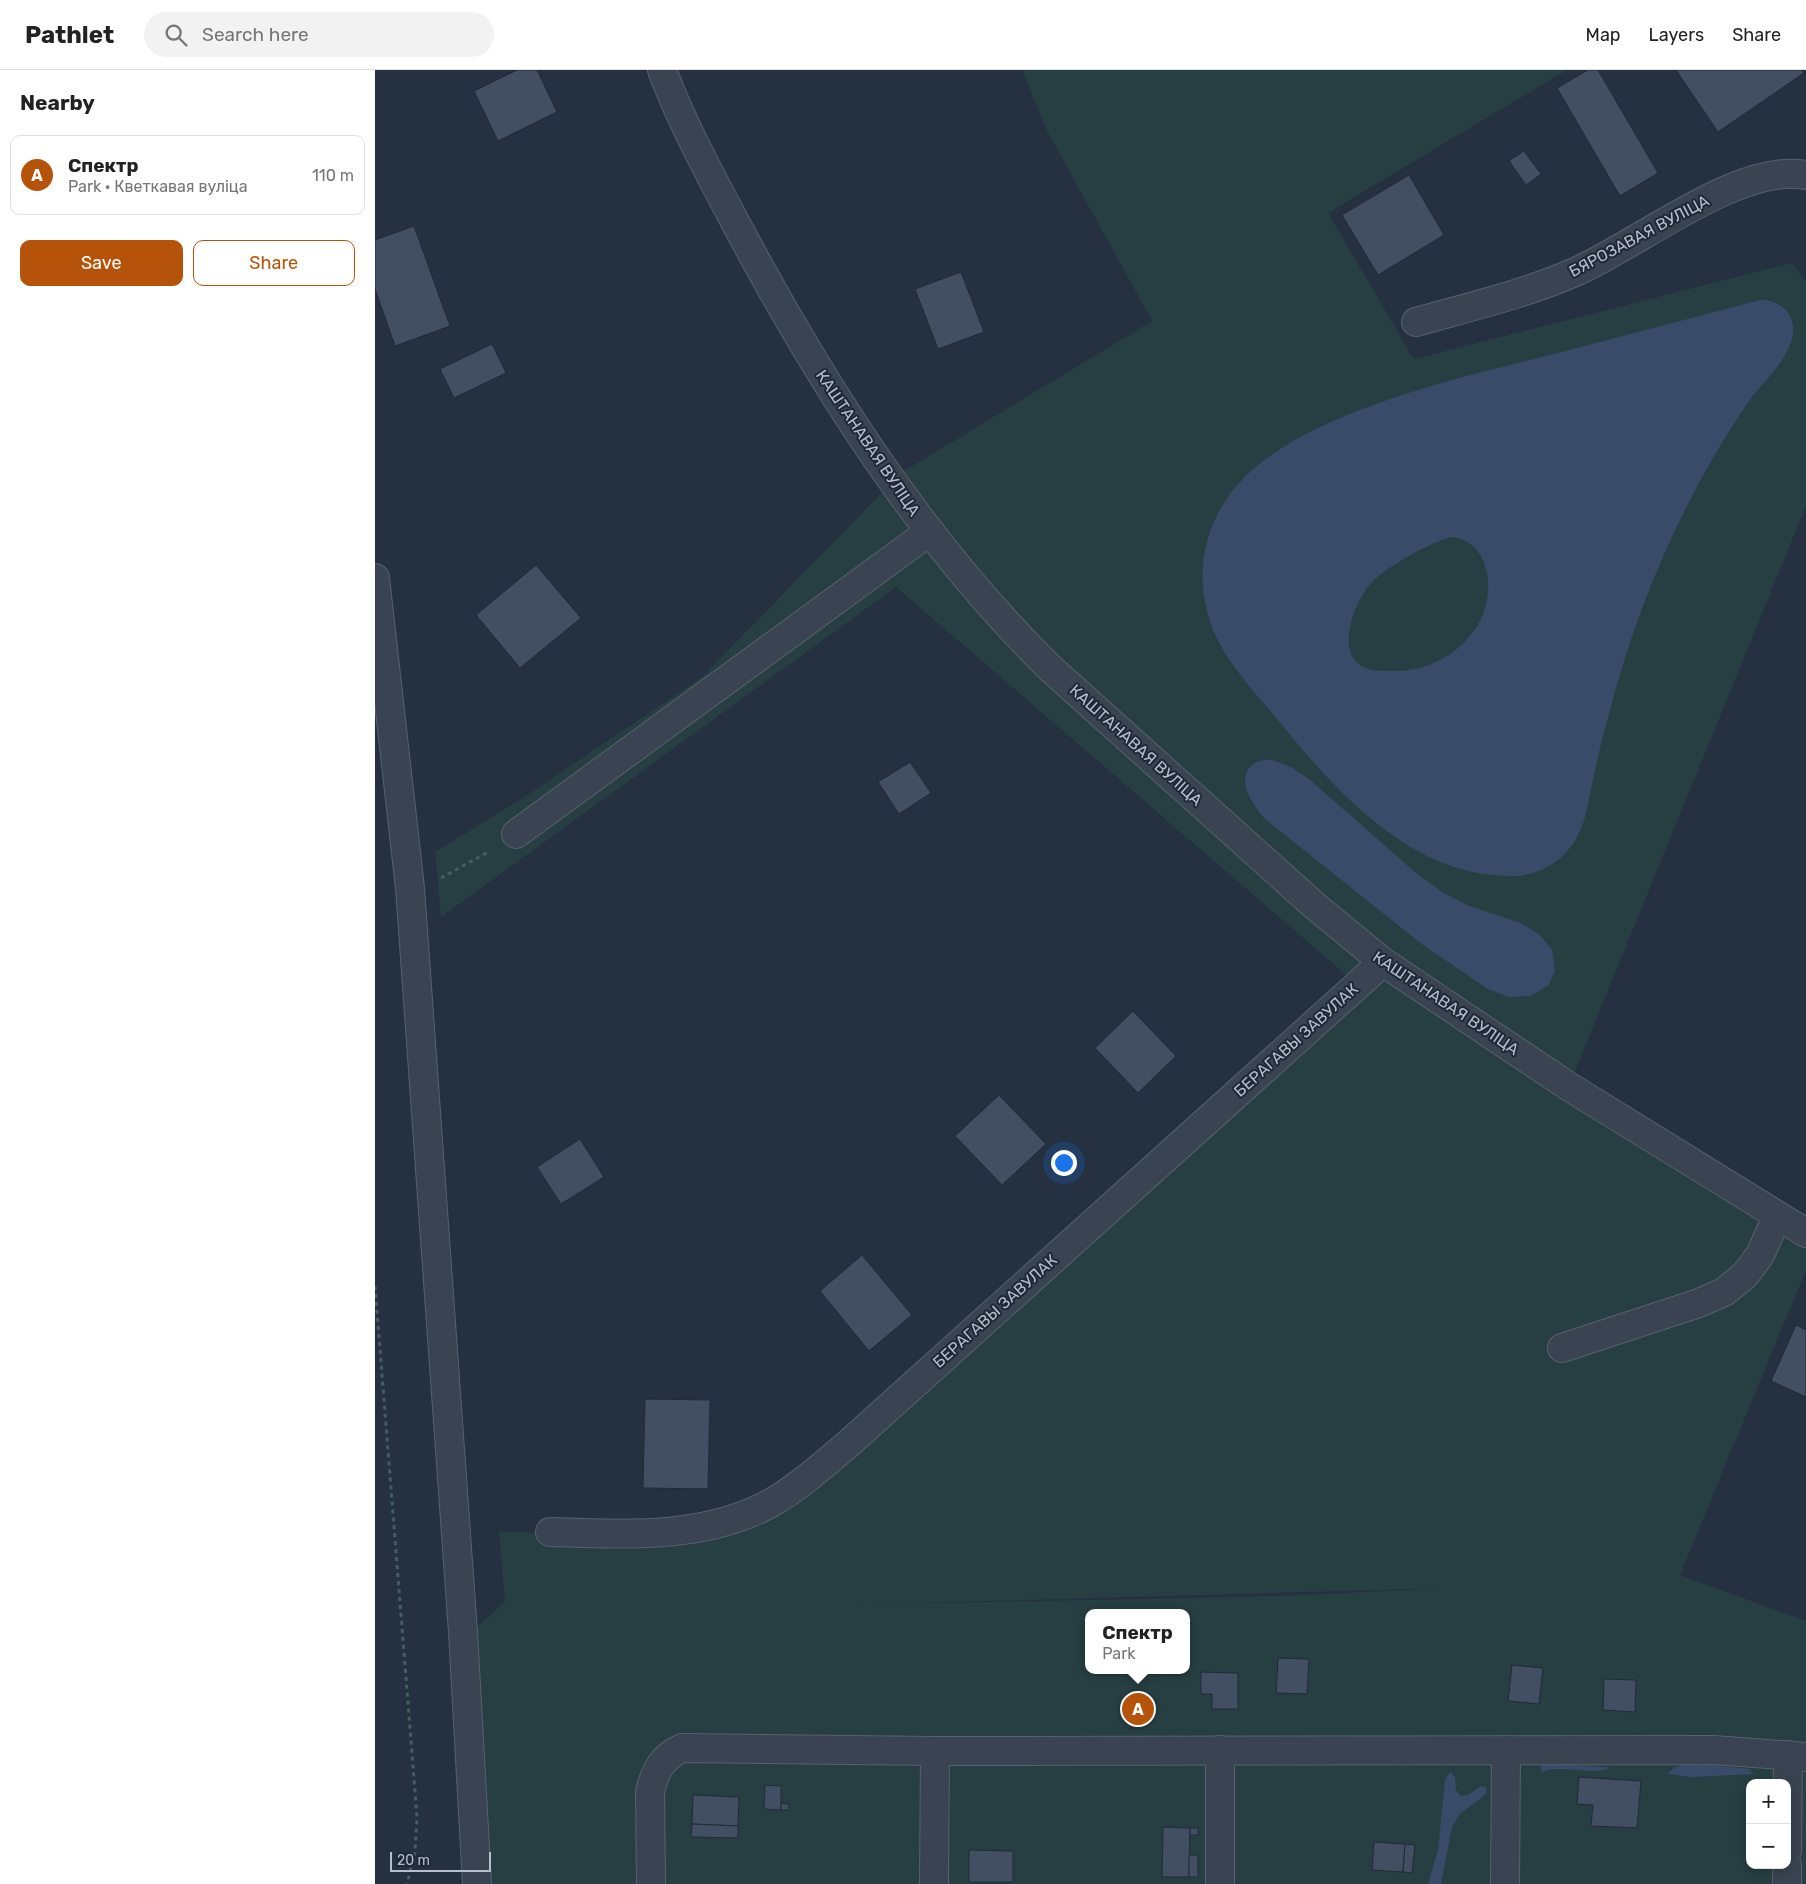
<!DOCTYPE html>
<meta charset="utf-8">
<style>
:root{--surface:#fff;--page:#f2f2f2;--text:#222;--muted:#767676;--line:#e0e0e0;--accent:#b45309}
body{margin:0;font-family:Rubik,sans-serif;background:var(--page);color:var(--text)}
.controls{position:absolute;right:15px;bottom:15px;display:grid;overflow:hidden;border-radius:10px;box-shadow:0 2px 12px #0003}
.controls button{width:45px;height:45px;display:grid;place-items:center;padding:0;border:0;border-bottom:1px solid var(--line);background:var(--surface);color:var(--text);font:25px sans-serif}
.scale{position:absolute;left:15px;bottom:12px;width:101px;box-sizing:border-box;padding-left:5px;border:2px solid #b7becb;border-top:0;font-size:14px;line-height:18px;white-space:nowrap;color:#b7becb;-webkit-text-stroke:4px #1e2836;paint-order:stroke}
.you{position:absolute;left:688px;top:1092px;width:18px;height:18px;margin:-12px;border:4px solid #fff;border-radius:50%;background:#1a73e8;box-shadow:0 0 0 8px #1a73e833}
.badge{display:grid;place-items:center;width:32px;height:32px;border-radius:50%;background:var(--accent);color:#fff;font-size:16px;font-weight:700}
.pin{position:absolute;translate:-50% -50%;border:2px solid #fff;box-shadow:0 1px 5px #0006}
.popup{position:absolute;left:710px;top:1539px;width:105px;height:65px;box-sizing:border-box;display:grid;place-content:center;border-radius:10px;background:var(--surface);filter:drop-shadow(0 1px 4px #0005);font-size:16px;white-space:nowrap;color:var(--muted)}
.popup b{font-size:19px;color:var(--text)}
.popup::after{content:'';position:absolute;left:50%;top:100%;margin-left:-10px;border:10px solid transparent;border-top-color:var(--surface)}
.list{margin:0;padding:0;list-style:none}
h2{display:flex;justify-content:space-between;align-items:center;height:65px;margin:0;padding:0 20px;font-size:21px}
h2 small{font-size:16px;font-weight:400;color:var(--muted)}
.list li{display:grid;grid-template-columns:32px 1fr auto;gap:15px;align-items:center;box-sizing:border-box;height:80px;margin:0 10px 10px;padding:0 10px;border:1px solid var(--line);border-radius:10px}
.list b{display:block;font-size:19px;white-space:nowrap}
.list p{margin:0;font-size:16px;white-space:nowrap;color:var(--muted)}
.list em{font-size:16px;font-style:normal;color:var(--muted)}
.actions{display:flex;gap:10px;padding:15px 20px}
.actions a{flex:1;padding:11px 0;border:1px solid var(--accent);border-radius:10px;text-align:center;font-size:18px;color:var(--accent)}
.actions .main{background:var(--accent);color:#fff}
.icon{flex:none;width:28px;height:28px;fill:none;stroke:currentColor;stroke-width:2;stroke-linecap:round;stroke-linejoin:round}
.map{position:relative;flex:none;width:1431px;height:1814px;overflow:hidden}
header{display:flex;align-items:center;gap:30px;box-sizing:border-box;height:70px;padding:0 25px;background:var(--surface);border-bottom:1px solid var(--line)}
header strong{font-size:24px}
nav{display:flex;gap:28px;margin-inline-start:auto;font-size:18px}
.search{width:350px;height:45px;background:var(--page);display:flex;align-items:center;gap:12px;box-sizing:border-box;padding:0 18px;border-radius:28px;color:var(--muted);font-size:19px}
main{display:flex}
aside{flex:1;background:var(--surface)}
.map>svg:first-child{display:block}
.green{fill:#273f42;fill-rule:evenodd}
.water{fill:#394b69;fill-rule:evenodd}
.building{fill:#424e61;stroke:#202a38}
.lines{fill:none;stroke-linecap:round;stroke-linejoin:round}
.minor-casing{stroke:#58616e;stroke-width:30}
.path{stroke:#465c5f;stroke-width:3;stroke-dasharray:4 4;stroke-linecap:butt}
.minor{stroke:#3a4351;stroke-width:28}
.labels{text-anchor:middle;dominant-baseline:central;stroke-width:4;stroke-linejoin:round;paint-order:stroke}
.street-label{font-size:16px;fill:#b7becb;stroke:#1e2836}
</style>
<header>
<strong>Pathlet</strong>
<div class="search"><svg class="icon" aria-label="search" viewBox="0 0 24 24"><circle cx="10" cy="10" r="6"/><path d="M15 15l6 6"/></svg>Search here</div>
<nav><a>Map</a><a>Layers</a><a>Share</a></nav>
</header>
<main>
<aside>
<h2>Nearby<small></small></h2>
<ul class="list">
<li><span class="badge">A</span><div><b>Спектр</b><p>Park · Кветкавая вуліца</p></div><em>110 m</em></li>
</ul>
<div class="actions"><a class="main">Save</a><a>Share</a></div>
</aside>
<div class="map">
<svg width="1431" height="1814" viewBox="0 0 1431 1814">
<rect width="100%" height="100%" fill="#253141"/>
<path class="green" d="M647,0H1192L953,143L1039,289L1417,193L1431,212V436L1194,1016L1431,1163V1200L1305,1505L1431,1551V1814H103L92,1566L130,1532L124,1462L249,1464L396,1433L983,915L521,517L66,847L60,782L151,726L327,607L526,403L777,251L669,55ZM1072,1518L905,1526L475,1535ZM714,1543H812V1600H714ZM1375,1713H1412V1795H1375Z"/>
<g class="water">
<path d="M1385,230C1409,230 1424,248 1416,272C1409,294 1388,312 1374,331C1350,366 1329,402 1310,440C1277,505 1252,574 1234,644C1227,668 1222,691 1217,715C1213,732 1211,751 1202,767C1189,792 1163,806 1135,806C1029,806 952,710 891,636C875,617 859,599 847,578C819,529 821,470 855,424C914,343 1089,307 1183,283C1250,265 1318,248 1385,230ZM1077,467C1121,473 1121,534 1098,562C1078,588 1049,602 1016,601C1006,601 995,601 986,596C960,580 981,527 998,511C1012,497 1057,471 1077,467Z"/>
<path d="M897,690L916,697L934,709L1041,803L1067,822L1094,836L1145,853L1164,864L1177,880L1180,901L1173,916L1155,926L1134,927L1113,919L1048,875L890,749C879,736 856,706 882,692C886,690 893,690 897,690Z"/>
<path d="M1168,1694L1229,1697L1235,1698C1218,1706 1179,1693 1167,1703L1165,1697Z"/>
<path d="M1335,1695L1374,1699L1378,1704L1317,1707L1293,1704C1302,1690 1321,1697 1335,1695Z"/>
<path d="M1075,1702L1080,1707L1081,1720L1086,1726L1093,1725L1106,1716L1112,1718L1111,1724L1085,1744L1077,1757L1066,1814H1053L1063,1780L1070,1710Z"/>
</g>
<g class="building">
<path d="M142,0H162L182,42L123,71L99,21Z"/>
<path d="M1213,0H1223L1283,103L1245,126L1182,18Z"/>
<path d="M1301,0H1427L1429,3L1343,62Z"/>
<path d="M1149,81L1166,104L1151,115L1134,91Z"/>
<path d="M1034,105L1069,165L1003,205L967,145Z"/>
<path d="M39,156L75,256L20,276L0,219V170Z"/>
<path d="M586,202L609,262L563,279L540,219Z"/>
<path d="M117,274L131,303L79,328L65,299Z"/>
<path d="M161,495L206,548L145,598L101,545Z"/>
<path d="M535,692L556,723L524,744L503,712Z"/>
<path d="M758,941L801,986L763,1023L720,978Z"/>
<path d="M624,1025L671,1074L627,1115L580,1066Z"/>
<path d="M205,1069L229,1107L186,1134L162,1097Z"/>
<path d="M487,1185L537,1245L494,1281L445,1221Z"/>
<path d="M1421,1255L1431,1260V1327L1396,1311Z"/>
<path d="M270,1329L335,1330L333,1419L268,1418Z"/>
<path d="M903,1588L934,1589L932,1624L901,1623Z"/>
<path d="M1137,1595L1168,1598L1164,1634L1133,1631Z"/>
<path d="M826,1602L863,1603V1639H837V1624H826Z"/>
<path d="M1229,1609L1261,1610L1260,1642L1228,1640Z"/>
<path d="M1204,1707L1266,1711L1262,1758L1216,1756L1218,1735L1202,1734Z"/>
<path d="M390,1715L406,1716V1740L389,1739Z"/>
<path d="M318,1725L364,1727L363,1756L317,1754Z"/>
<path d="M406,1733L414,1734V1740H406Z"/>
<path d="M317,1754L363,1756V1768L316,1767Z"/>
<path d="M788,1757L815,1758L814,1807H787Z"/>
<rect x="815" y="1758" width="8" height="7"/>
<path d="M999,1772L1030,1774L1028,1802L997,1800Z"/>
<path d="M1030,1774L1040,1775L1037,1803L1028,1802Z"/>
<path d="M594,1780L638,1781V1812H594Z"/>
<rect x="814" y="1785" width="9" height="22"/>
</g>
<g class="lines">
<g class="minor-casing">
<g id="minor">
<path d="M287,0C308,56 338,110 366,163C450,320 548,473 675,598L940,836L1008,892L1193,1016L1431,1163"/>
<path d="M1041,252C1094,237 1150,224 1200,202C1263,175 1364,92 1431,105"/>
<path d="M0,508L35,818L88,1562L102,1814"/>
<path d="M141,764L554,462"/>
<path d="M1187,1278L1324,1233L1349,1222L1370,1205L1385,1185L1402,1147"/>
<path d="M175,1462C249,1464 329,1470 396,1433C424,1417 448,1395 472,1375L1008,892"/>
<path d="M1412,1781L1413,1685"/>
<path d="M276,1814L275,1722C280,1701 287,1687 307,1678L560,1681L1339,1680L1431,1687"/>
<path d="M559,1814L560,1681"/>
<path d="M845,1814V1680"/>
<path d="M1130,1814L1131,1680"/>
<path d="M1412,1814V1795"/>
</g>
</g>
<g class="path">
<path d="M66,808L115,781"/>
<path d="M0,1216L42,1747L40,1782L32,1814"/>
</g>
<use href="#minor" class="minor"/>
</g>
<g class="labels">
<g class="street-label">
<text transform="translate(1264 166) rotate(-28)">БЯРОЗАВАЯ ВУЛІЦА</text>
<text transform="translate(493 373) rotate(56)">КАШТАНАВАЯ ВУЛІЦА</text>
<text transform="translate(761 675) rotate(42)">КАШТАНАВАЯ ВУЛІЦА</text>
<text transform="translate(1071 933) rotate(34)">КАШТАНАВАЯ ВУЛІЦА</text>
<text transform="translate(921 970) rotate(-42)">БЕРАГАВЫ ЗАВУЛАК</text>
<text transform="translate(620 1241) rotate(-42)">БЕРАГАВЫ ЗАВУЛАК</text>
</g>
</g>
</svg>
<div class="controls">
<button>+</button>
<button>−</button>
</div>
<div class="scale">20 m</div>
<div class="you"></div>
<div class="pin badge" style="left:763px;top:1639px">A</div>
<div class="popup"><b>Спектр</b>Park</div>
</div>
</main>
